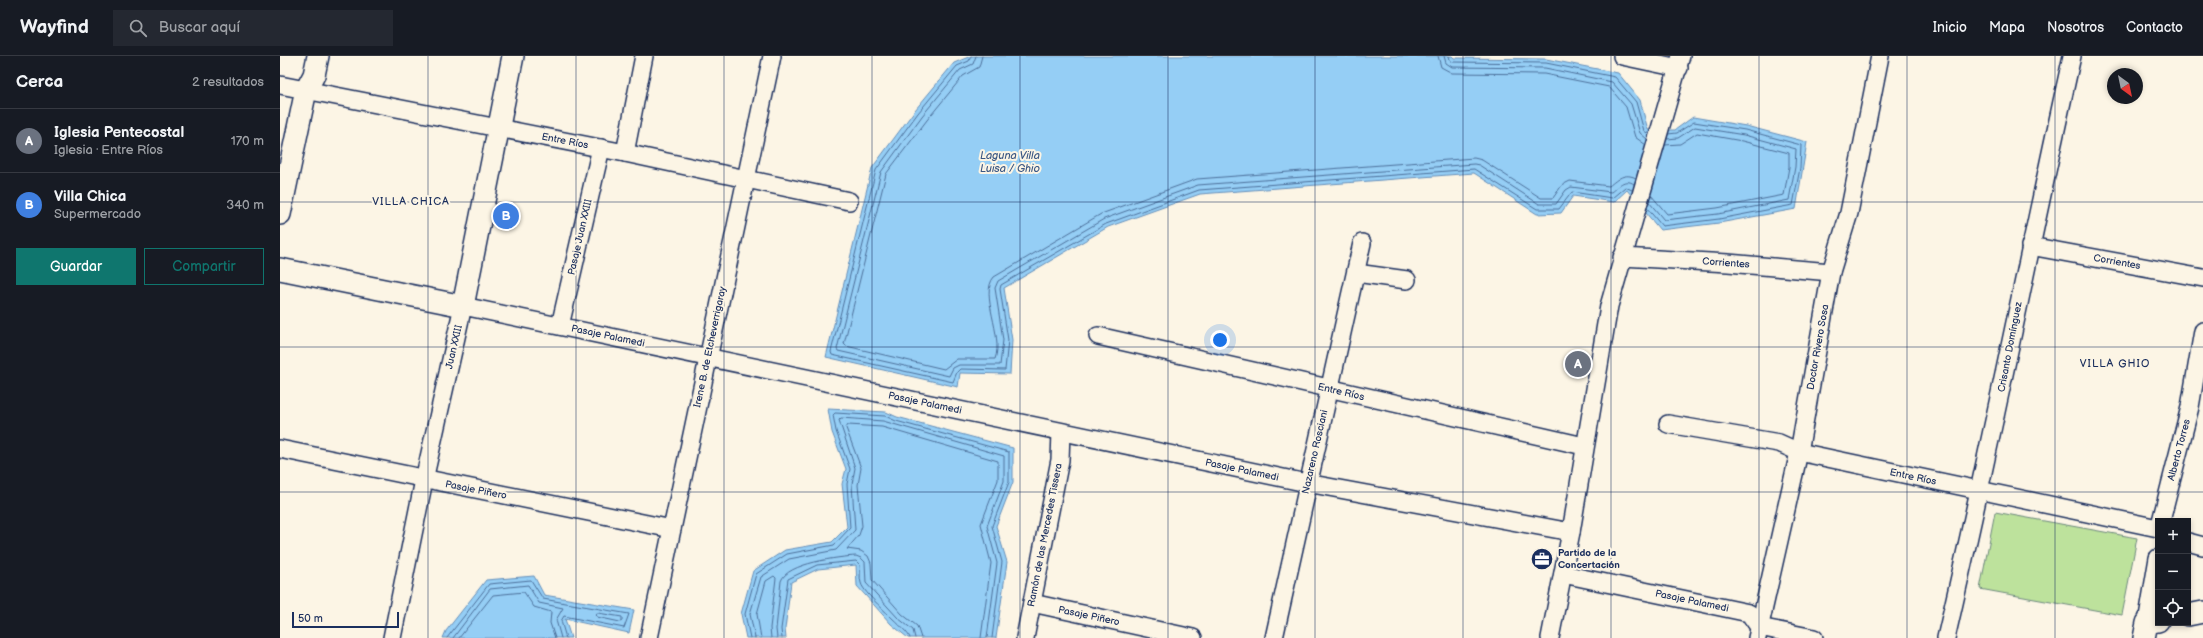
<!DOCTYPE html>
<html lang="es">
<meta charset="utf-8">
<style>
:root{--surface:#171b24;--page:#242831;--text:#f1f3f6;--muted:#9ea1a6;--line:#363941;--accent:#0f766e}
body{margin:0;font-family:"Balsamiq Sans",sans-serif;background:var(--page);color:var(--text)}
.controls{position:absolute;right:12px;bottom:12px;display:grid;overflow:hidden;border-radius:0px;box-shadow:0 2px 6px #0003}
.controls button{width:36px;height:36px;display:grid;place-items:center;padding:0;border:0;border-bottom:1px solid var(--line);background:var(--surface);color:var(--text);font:20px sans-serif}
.compass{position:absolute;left:1827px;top:12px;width:36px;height:36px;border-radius:50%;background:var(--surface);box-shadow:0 2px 6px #0003;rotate:147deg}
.scale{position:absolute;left:12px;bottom:10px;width:107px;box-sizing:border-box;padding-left:4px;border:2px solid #1b2f5e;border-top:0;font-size:11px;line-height:14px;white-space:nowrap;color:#1b2f5e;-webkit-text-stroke:3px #fcf5e5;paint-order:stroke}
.you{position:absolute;left:940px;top:284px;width:14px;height:14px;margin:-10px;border:3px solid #fff;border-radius:50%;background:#1a73e8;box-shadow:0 0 0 6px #1a73e833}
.badge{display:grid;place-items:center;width:26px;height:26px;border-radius:50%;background:var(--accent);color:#fff;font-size:13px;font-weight:700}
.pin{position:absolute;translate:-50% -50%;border:2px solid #fff;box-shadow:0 1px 4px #0006}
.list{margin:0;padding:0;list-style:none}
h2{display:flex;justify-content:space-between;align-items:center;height:52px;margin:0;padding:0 16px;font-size:17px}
h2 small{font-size:13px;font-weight:400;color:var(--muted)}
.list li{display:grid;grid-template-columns:26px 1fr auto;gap:12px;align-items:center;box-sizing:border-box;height:64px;padding:0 16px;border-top:1px solid var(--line)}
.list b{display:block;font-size:15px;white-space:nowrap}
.list p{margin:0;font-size:13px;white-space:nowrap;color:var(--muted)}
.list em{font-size:13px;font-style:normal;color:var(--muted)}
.actions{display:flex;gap:8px;padding:12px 16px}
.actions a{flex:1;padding:9px 0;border:1px solid var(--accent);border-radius:0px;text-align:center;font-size:14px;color:var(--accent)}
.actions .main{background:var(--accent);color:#fff}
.icon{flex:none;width:22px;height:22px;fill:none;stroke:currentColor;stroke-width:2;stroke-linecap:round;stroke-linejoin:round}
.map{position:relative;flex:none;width:1923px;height:582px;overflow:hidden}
header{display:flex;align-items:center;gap:24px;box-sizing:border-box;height:56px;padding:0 20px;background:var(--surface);border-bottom:1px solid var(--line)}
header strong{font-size:19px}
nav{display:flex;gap:22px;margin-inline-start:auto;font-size:14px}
.search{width:280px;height:36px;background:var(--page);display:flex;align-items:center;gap:10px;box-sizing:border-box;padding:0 14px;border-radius:0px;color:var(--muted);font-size:15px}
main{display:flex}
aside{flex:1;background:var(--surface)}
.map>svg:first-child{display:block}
.green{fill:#bde29c;stroke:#6c887d}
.water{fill:#95cef5;stroke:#648eb9}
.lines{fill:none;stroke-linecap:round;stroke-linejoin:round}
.shore{stroke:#4c6f9a;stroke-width:1}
.minor-casing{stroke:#1b2f5e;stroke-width:20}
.tertiary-casing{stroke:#1b2f5e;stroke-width:24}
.minor{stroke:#fcf5e5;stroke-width:17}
.tertiary{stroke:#fcf5e5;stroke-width:21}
.grid{fill:none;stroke:#1b2f5e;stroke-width:1;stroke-opacity:0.55}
.labels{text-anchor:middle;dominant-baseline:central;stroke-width:4;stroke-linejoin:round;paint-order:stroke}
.street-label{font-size:10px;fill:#1b2f5e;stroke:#fcf5e5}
.poi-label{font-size:10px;font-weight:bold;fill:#1b2f5e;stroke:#fcf5e5;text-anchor:start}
.water-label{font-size:11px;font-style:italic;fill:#3a5784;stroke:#fcf5e5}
.neighbourhood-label{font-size:11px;letter-spacing:1px;fill:#1b2f5e;stroke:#fcf5e5}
</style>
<header>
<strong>Wayfind</strong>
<div class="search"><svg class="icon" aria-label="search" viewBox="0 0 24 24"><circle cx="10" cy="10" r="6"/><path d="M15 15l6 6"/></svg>Buscar aquí</div>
<nav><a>Inicio</a><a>Mapa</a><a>Nosotros</a><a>Contacto</a></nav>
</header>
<main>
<aside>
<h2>Cerca<small>2 resultados</small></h2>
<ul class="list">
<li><span class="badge" style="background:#6b7280">A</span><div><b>Iglesia Pentecostal</b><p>Iglesia · Entre Ríos</p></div><em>170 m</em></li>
<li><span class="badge" style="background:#3f7fe0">B</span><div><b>Villa Chica</b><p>Supermercado</p></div><em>340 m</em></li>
</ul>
<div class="actions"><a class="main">Guardar</a><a>Compartir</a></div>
</aside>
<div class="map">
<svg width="1923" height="582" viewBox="0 0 1923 582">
<rect width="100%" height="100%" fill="#fcf5e5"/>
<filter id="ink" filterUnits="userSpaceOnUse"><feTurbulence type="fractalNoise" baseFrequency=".025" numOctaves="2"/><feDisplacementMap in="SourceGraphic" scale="8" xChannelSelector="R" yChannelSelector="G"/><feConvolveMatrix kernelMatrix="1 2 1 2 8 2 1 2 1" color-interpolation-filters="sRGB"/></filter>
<g filter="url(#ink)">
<path class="green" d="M1715,456L1857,482L1842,559L1700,533Z"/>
<g class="water">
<path d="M691,0H1172L1174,2L1266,3L1338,17L1360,44L1368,74H1395L1413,61L1466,70L1527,86L1516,153L1439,167L1380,174L1347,134L1334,146L1293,140L1281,157L1257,158L1194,117L920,138L828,171L724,232L732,284L730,318L680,317L678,331L546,301L592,112L635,54L674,7Z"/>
<path d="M548,353L606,356L617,361L733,392V426L716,470L727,506L716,582H628L611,568L577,530L576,509L538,513L511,526L505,573L506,582H466L461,558L473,515L505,494L552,486L567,471L562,428L566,413L552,376Z"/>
<path d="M254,520L264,539L354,554L349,577L285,563L291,582H163L166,575L206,524Z"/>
</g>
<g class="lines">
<g class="shore">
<path d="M691,0L689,5L677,10L638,57L596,114L551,296L552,299L673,326L677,316L680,313L725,314L728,284L720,233L721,229L826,168L919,134L1194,113L1257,153H1279L1292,136L1332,142L1345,131L1352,134"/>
<path d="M696,0L693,8L680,14L642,60L601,116L557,293L558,295L669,320L673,312L679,309H720L723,284L715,232L718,225L824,163L918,129L1194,108L1199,109L1259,148H1276L1286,134L1291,131L1331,136C1338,131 1344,121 1354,128"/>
<path d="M702,0L699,11L683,20L647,64L606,118L564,288L566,290L664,313L677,303H715C724,280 699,238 714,221L821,158L917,123L1194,102L1202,104L1261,142H1273L1282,129L1290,125L1329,130C1338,123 1344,116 1356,122"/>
<path d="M1158,0L1161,11L1172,17L1264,18L1329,31L1346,51L1355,81L1366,89"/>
<path d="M1164,0L1166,7L1172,11L1265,12L1332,26L1351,48L1360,77L1367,83"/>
<path d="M1169,0L1170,4L1173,6L1266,7L1335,21L1356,46L1364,75L1369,78"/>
<path d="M1371,139L1387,158L1437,152L1504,139L1509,111V97L1462,85L1417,77L1400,88L1385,89"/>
<path d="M1369,146L1384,164L1438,158L1509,144L1515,111L1516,93L1464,79L1415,71L1398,82L1387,83"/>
<path d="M1367,152L1382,170L1439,163L1513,149L1520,112L1521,89L1465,74L1414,66L1397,77L1388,78"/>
<path d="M318,557L342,561V565L340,566L317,561L316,558Z"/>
<path d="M167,582L209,528L251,524L263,543L349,558L344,572L284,560L281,565L286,582"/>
<path d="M173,582L210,533L248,529L259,547L283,552L276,564L281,582"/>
<path d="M179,582L213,539L244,536L254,551L271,556L270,567L275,582"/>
<path d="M470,582L465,558L476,518L507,498L554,489L570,472L567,428L570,413L556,375L553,359L555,357L605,360L616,365L729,396V426L712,470L722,506L712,582"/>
<path d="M475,582L470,558L481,521L509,503L556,494L575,474L572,428L575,412L559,364L561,362L603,365L724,400V425L707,470L717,507L707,582"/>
<path d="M481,582L477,558L486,525L494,520L496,522L490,572L491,582"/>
<path d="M497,582L496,573L501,525C507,507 559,501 576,500L581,502L585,506L586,527L618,562L633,574L635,582"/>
<path d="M502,582L501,573L508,523L537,509L576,505L580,509C581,514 579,522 581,527C584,540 630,575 630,582"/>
<path d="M641,582L637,570L622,558L592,524L591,507L588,500L581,495L567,493L579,479L582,470L578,429L581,412L566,372L568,369L602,371L718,405V424L701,468L711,507L701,582"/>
</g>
<g class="minor-casing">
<g id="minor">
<path d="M1342,0L1399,12"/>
<path d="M0,29L345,97L569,145"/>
<path d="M345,97L364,0"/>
<path d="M1750,190L1923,222"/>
<path d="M1342,201L1448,207L1551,216"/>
<path d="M1076,217L1127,224"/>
<path d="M280,270L321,92"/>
<path d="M818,280L1304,390"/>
<path d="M1388,368L1499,387L1519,396L1878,472"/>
<path d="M0,393L392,473"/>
<path d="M1881,465L1910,351L1923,275"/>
<path d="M1908,486L1923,490"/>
<path d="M1283,518L1469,557L1479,571L1534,582"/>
<path d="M752,547L913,582"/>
<path d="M1867,567L1878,502"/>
<path d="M112,582L144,424L183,250L1027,427L1291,476"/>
<path d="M369,582L492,0"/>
<path d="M745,582L780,404L781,376"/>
<path d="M994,582L1082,187"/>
<path d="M1270,582L1291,476L1329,250L1401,0"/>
<path d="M1477,582L1519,396L1551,216L1569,157L1600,0"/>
<path d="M1666,582C1711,389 1749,194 1792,0"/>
</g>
</g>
<g class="tertiary-casing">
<g id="tertiary">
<path d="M0,158L26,34L34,19L38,0"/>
<path d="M0,213L183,250L233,0"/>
<path d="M1908,559L1923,556"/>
<path d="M1864,582L1867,567L1878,565"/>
</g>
</g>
<use href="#minor" class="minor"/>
<use href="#tertiary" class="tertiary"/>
</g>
</g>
<path class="grid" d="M148,0V582M296,0V582M444,0V582M592,0V582M740,0V582M888,0V582M1035,0V582M1183,0V582M1331,0V582M1479,0V582M1627,0V582M1775,0V582M0,146H1923M0,291H1923M0,436H1923"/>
<defs>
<g id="office-disc" transform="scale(1.15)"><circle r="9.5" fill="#1b2f5e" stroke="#fcf5e5"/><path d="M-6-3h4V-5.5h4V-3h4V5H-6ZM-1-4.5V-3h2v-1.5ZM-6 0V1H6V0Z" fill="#fff"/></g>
</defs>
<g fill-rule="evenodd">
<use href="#office-disc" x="1262" y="503"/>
</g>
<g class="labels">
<g class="street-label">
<text transform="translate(285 85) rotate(11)">Entre Ríos</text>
<text transform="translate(300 181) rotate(-77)">Pasaje Juan XXIII</text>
<text transform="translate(1837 206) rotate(10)">Corrientes</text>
<text transform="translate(1446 207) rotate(4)">Corrientes</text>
<text transform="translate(328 280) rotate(12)">Pasaje Palamedi</text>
<text transform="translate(174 291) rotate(-77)">Juan XXIII</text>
<text transform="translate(430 291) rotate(-78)">Irene B. de Etcheverrigaray</text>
<text transform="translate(1538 291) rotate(-80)">Doctor Rivero Sosa</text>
<text transform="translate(1730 291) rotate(-79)">Crisanto Domínguez</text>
<text transform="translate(1061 336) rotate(13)">Entre Ríos</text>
<text transform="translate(645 347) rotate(12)">Pasaje Palamedi</text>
<text transform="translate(1899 394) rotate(-75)">Alberto Torres</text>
<text transform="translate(1035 396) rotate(-77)">Nazareno Rosciani</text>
<text transform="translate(962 414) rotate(12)">Pasaje Palamedi</text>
<text transform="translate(1633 421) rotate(12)">Entre Ríos</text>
<text transform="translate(196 434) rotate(11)">Pasaje Piñero</text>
<text transform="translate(765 479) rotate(-79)">Ramón de las Mercedes Tissera</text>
<text transform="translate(1412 545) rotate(12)">Pasaje Palamedi</text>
<text transform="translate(809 560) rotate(12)">Pasaje Piñero</text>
</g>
<g class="poi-label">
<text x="1278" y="497">Partido de la<tspan x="1278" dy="12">Concertación</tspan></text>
</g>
<g class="water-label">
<text x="730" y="99">Laguna Villa<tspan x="730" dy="13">Luisa / Ghio</tspan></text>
</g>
<g class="neighbourhood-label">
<text x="131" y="145">VILLA CHICA</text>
<text x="1835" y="307">VILLA GHIO</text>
</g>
</g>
</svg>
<div class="controls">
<button>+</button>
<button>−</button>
<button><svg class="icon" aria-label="locate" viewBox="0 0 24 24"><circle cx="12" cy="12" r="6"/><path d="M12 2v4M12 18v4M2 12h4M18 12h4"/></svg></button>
</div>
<svg class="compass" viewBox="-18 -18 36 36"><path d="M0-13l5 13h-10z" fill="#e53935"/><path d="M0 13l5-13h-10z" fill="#9ea1a6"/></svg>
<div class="scale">50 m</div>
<div class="you"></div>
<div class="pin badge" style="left:1298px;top:308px;background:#6b7280">A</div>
<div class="pin badge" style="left:226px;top:160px;background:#3f7fe0">B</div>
</div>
</main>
